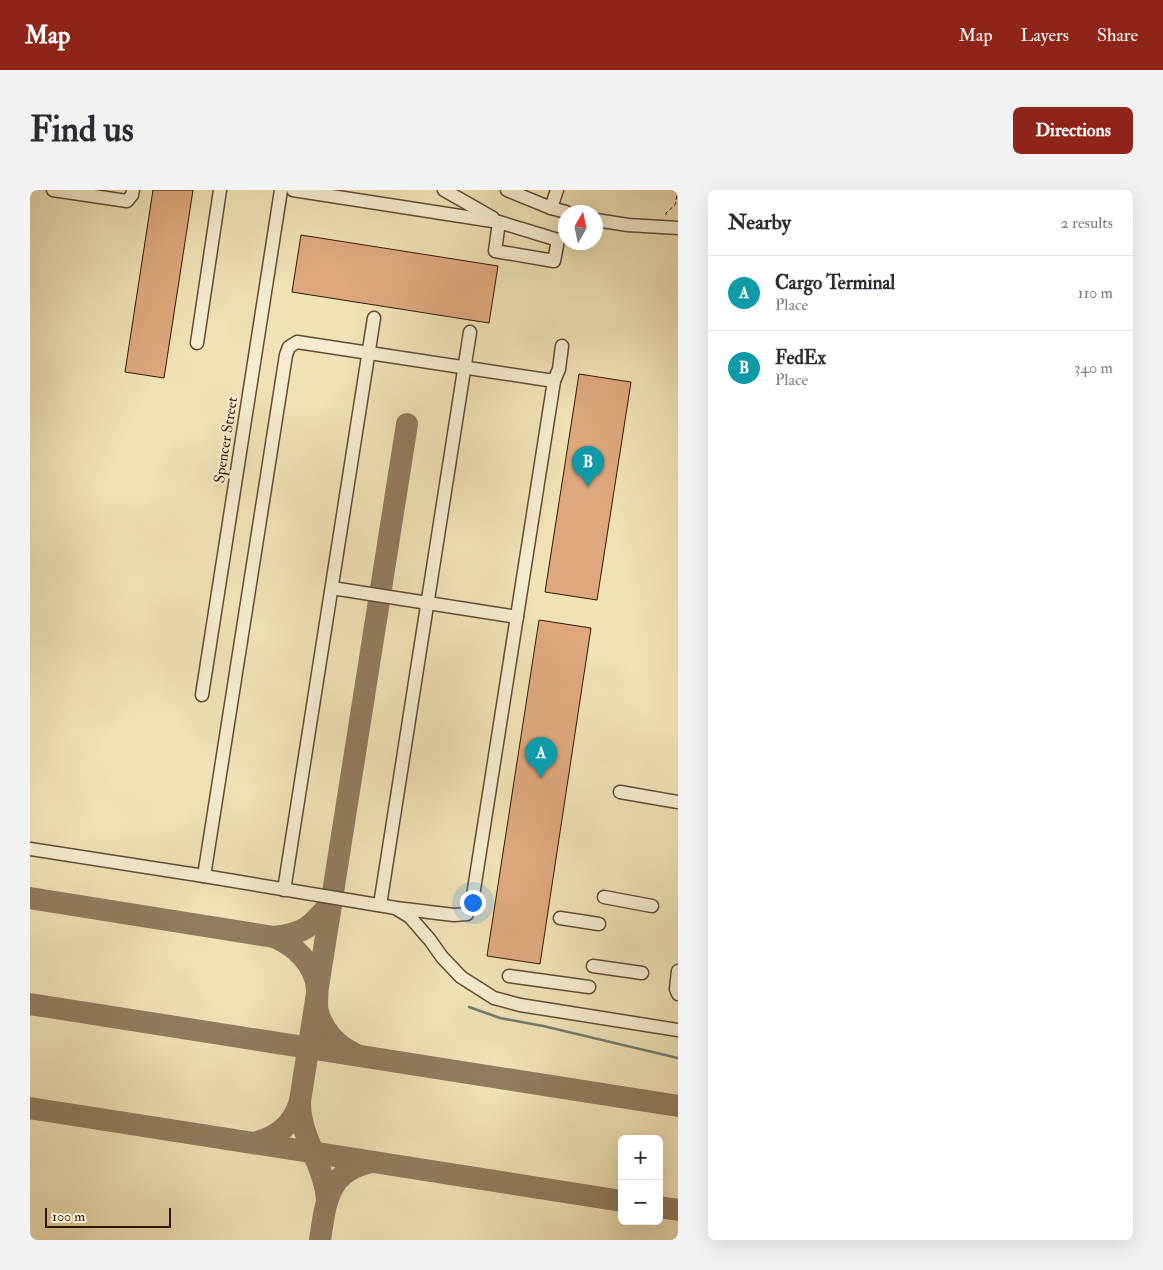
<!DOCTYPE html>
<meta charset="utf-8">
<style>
:root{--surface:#fff;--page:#f2f2f3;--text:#2b2b33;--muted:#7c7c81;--line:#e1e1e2;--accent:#8f2418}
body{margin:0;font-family:"IM FELL Double Pica",serif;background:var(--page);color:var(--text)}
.controls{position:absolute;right:15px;bottom:15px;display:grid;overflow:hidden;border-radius:8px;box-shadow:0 5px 20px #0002}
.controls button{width:45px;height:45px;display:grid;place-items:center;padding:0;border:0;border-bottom:1px solid var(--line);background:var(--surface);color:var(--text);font:25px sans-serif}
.compass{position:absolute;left:528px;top:15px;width:45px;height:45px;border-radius:50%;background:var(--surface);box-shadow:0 5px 20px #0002;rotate:9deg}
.scale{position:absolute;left:15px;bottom:12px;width:126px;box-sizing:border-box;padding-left:5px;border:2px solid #321708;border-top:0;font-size:14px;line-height:18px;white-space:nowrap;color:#321708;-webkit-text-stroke:4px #f5eccf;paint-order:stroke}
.you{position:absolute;left:442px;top:712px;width:18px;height:18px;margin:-12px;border:4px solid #fff;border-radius:50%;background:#1a73e8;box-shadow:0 0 0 8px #1a73e833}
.badge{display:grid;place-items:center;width:32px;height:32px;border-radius:50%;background:var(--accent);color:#fff;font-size:16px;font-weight:700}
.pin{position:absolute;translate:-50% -41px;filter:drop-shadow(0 1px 2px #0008)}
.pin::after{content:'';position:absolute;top:26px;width:18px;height:15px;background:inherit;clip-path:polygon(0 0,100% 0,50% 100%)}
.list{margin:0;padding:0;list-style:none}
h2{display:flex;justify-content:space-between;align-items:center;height:65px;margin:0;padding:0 20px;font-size:21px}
h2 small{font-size:16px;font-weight:400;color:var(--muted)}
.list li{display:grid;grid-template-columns:32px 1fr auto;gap:15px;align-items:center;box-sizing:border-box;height:75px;padding:0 20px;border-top:1px solid var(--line)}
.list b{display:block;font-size:19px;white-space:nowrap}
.list p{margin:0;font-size:16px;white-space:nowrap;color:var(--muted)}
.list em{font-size:16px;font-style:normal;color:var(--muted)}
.map{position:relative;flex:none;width:648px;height:1050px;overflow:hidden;border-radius:8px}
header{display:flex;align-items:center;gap:30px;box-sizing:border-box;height:70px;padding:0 25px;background:var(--accent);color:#fff}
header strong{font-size:24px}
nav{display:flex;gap:28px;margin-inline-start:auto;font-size:18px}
.intro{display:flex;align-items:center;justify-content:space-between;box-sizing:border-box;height:120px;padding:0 30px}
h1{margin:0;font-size:35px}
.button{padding:12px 22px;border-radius:8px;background:var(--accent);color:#fff;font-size:18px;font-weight:700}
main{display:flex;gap:30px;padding:0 30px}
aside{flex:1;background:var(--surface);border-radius:8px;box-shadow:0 5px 20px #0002}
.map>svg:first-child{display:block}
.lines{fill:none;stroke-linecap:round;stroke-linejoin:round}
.stream{stroke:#717b6f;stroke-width:2.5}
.taxiway{stroke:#917c5e;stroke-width:22}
.building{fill:#dea87c;stroke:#321708}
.minor-casing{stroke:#624a33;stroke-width:15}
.path{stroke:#321708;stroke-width:1;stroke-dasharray:4 2.5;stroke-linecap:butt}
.minor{stroke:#f5eccf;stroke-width:12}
.labels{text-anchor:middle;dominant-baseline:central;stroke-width:4.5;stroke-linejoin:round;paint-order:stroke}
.street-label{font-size:15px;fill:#321708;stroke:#f5eccf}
</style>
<header>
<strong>Map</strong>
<nav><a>Map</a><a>Layers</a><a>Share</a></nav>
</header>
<div class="intro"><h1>Find us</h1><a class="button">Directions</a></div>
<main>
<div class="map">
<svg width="648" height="1050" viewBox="0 0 648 1050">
<rect width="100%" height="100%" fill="#f0e2b5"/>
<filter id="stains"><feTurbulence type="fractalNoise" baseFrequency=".004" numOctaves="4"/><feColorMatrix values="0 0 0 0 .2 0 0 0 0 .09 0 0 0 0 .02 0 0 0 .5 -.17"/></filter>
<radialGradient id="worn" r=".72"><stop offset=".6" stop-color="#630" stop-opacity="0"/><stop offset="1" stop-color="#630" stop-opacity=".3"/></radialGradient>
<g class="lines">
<path class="stream" d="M439,817L470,828L513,836L648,868"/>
<g class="taxiway">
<path d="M0,708L244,747C265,756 285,774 287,799C288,807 286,815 288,822C293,840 306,855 323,863"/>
<path d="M244,747C278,743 280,736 302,712"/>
<path d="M0,814L648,916"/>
<path d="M0,918L592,1011"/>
<path d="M224,953C247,947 263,935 270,911"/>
<path d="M297,1010C295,976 269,946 270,911L377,234"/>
<path d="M629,1017L648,1020"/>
<path d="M290,1050C296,1012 297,981 342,972"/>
</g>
</g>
<g class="building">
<path d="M123,0H163L134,188L95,182Z"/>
<path d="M271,45L468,76L459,133L262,102Z"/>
<path d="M549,184L601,192L567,410L515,402Z"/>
<path d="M509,430L561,438L510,774L457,766Z"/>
</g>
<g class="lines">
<g class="minor-casing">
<g id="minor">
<path d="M23,0L97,11L102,5L103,0"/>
<path d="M263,0L469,32L528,50L524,71L465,61L469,32"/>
<path d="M414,0L463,28"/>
<path d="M477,0L521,18L536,22"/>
<path d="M521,18L527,0"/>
<path d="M566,30L598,35L648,38"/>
<path d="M167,153L190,0"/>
<path d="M302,398L487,427"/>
<path d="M172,505L251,0"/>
<path d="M590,602L648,612"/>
<path d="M0,659L174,686L366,718L424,725L437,724L442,712L524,191L529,179L532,156"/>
<path d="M174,686L256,165L259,157L267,152L524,191"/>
<path d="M254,700L344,128"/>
<path d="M574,707L622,716"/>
<path d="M350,715L440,142"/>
<path d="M367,719L380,727L400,750L412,767L431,787L464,808L490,815L648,840"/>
<path d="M530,728L569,734"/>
<path d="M563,776L612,783"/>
<path d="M648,781L646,799L648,804"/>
<path d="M479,786L559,797"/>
</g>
</g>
<path class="path" d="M636,25V23L645,15L648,0"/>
<use href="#minor" class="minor"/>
</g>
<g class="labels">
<g class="street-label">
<text transform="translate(196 250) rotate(-81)">Spencer Street</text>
</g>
</g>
<rect width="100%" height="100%" filter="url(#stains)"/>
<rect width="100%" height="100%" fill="url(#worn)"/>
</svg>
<div class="controls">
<button>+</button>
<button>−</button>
</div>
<svg class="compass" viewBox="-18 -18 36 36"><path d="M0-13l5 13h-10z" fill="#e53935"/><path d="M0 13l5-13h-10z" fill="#7c7c81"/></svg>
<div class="scale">100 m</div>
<div class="you"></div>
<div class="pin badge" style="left:511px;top:588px;background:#0f9aa8">A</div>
<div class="pin badge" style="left:558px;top:297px;background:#0f9aa8">B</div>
</div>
<aside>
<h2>Nearby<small>2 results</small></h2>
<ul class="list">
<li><span class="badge" style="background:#0f9aa8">A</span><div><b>Cargo Terminal</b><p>Place</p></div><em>110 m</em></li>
<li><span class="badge" style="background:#0f9aa8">B</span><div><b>FedEx</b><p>Place</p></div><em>340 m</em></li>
</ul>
</aside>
</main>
